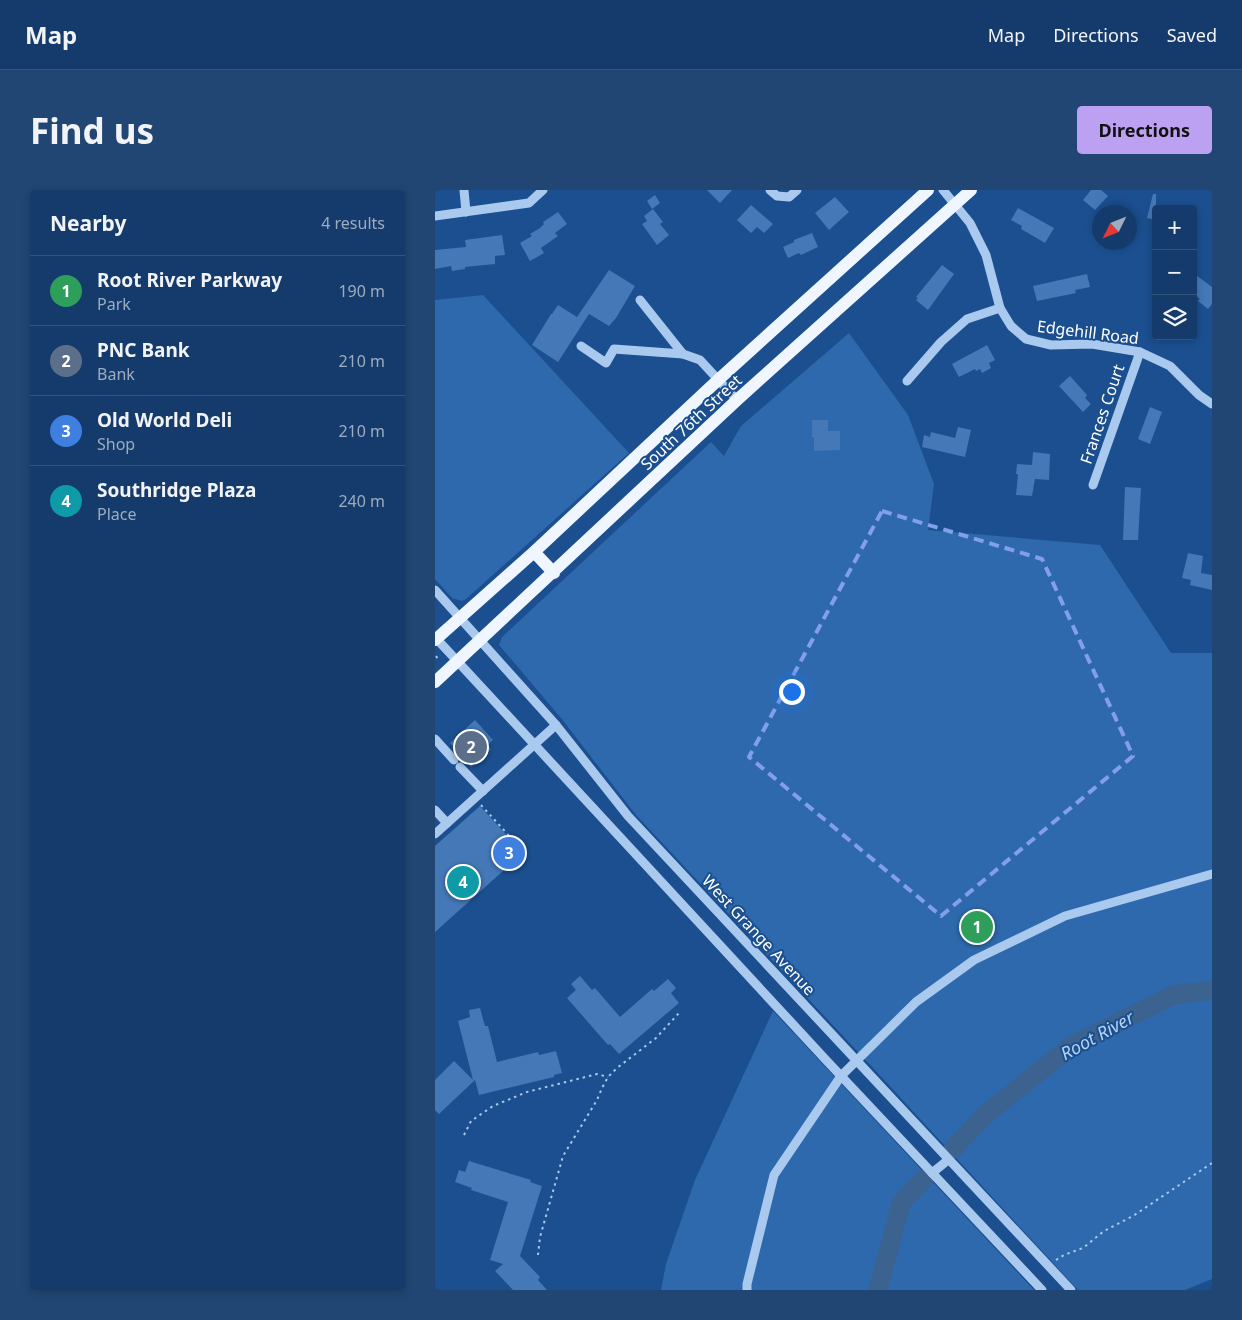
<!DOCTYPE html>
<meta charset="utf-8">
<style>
:root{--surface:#143b6b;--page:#214673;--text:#f1f3f6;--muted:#9dadc1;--line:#33557e;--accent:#bca0f2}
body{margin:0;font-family:"Noto Sans",sans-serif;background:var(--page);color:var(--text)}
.controls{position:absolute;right:15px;top:15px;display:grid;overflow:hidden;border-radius:5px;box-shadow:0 2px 8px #0003}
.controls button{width:45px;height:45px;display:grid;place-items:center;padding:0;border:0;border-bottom:1px solid var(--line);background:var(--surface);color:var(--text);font:25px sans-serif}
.compass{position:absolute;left:657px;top:15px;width:45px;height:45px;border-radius:50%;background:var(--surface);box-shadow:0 2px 8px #0003;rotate:227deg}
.you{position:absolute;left:356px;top:501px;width:18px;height:18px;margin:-12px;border:4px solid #fff;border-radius:50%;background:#1a73e8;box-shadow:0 0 0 8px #1a73e833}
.badge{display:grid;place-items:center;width:32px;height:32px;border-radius:50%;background:var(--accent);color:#fff;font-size:16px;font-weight:700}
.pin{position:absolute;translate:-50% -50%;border:2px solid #fff;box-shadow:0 1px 5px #0006}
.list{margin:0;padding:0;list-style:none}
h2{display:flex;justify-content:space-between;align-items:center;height:65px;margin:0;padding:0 20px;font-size:21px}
h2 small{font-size:16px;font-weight:400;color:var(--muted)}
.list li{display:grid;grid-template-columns:32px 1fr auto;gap:15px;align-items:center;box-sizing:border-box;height:70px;padding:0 20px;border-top:1px solid var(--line)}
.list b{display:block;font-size:19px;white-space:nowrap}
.list p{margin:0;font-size:16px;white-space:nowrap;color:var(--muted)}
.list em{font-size:16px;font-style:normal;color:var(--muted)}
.icon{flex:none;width:28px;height:28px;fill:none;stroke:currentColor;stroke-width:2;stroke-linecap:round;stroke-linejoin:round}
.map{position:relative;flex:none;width:777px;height:1100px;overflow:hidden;border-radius:5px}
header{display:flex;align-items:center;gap:30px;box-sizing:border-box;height:70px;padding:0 25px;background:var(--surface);border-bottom:1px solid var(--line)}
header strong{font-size:24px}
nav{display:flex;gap:28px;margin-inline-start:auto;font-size:18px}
.intro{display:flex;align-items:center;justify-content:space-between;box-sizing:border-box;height:120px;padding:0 30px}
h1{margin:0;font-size:35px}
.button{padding:12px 22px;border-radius:5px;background:var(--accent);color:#111;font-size:18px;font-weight:700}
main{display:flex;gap:30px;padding:0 30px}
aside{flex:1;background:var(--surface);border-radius:5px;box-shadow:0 2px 8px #0003}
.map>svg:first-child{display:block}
.green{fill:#2e69ad}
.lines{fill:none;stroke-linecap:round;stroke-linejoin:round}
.river{stroke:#3c6290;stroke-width:19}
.building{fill:#4478b7}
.path{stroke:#a9c9ee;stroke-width:2;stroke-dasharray:2.5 4;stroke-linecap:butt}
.minor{stroke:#a9c9ee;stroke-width:9}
.major{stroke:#f0f6ff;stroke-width:12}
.marked{fill:none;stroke:#839eea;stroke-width:4;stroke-dasharray:10 6;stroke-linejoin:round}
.labels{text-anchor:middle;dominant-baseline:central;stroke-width:4;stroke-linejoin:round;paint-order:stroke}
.street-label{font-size:16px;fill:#fff;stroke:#1b4f8f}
.water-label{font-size:18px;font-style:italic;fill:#b5d3f5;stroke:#1b4f8f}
</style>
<header>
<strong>Map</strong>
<nav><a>Map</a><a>Directions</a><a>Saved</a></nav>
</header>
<div class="intro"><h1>Find us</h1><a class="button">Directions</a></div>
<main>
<aside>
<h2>Nearby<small>4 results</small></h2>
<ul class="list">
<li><span class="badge" style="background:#2e9e5b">1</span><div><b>Root River Parkway</b><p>Park</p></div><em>190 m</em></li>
<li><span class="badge" style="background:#5c6f8a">2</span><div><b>PNC Bank</b><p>Bank</p></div><em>210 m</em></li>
<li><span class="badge" style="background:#3f7fe0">3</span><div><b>Old World Deli</b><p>Shop</p></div><em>210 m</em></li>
<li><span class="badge" style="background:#0f9aa8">4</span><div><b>Southridge Plaza</b><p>Place</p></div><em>240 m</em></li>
</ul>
</aside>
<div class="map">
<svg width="777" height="1100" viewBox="0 0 777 1100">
<rect width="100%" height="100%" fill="#1b4f8f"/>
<g class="green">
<path d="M48,105L194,263L31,409L27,411L17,408L0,389V110Z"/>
<path d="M414,143L473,225L499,294L493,340L665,355L736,463H777V1089L750,1100H643L439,879L201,625L126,528L64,455L67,447L276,252L289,266L306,236Z"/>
<path d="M338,821L599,1100H226L231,1074L260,990Z"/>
</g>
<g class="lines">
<g class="river">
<path d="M518,959L551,924L635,857L738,805L777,800"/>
<path d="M443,1100L466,1013L489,989"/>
</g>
</g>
<g class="building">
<path d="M272,0H297L285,13Z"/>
<path d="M656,0H666L673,6L660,20L648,10Z"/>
<path d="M718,4H721V30L712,28Z"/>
<path d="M220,5L225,13L217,19L212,11Z"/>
<path d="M400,7L414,22L394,40L380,23Z"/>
<path d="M316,15L338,34L329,43L322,37L316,43L302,30Z"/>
<path d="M583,18L619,38L610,53L586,39L587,36L576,30Z"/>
<path d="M218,19L228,32L225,34L234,45L222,55L207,34L212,31L209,26Z"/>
<path d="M123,22L132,34L120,43L123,46L106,58L109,63L95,71L85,53L97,46L95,44L105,38L109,34L108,32Z"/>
<path d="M377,43L383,57L366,65L364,63L353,68L348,57L359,52V50Z"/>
<path d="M67,45L70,65L60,66V74L30,77V79L17,81L16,76L0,79V60L31,57L30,50Z"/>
<path d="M507,75L519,84L493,120L481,110L483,108L481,107Z"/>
<path d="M174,80L200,96L181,128L174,136L154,124L123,172L97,155L116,124H117L123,115L142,127Z"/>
<path d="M758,83L777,97V114L773,119L763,111L765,109L758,103Z"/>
<path d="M652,84L655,97L640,100L641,103L602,111L598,96Z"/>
<path d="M552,155L560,170L554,173L556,178L547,183L545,179L541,181L540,179L524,187L517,174Z"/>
<path d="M635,186L652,205L650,208L656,214L648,222L624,196Z"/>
<path d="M715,217L727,222L715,254L703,249Z"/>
<path d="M377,230H393V241H405V260L379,261V247H377Z"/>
<path d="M523,237L536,240L530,267L487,257L489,245L495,247L496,242L520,248Z"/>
<path d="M598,262L615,264L614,290L600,289L597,306L581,305L583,284H581L582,274L597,275Z"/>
<path d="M690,297L706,298L703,350H688Z"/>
<path d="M753,363L768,366L766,383L777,385V400L755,395L756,390L747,388Z"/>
<path d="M40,530L58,550L52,555L56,559L36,577L31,571L30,573L25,571L23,565L25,564L15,553Z"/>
<path d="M45,616L88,663L0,742V656Z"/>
<path d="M145,786L157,800L160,798L185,827L217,799L219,801L233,789L241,798L236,803L244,813L184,864L175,854L173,855L132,808L141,800L136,794Z"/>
<path d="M45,818L50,836H53L62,872L103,862L104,865L121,861L127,883L119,885V887L44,905L40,890L4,924L0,920V890L19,871L38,890L23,831L35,827L34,820Z"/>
<path d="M34,971L96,990L95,992L107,996L85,1066L105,1087L103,1090L112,1100H78L60,1081L68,1074L55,1070L73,1012L36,1000L37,998L20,992L24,980L30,982Z"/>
</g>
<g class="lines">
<g class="path">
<path d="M1,466L3,469"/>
<path d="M46,615L88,661"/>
<path d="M29,945L36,931L39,929L58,916L92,902L162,884L173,887"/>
<path d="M103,1065L105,1047L128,966L162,910L167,898L173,887L182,878L221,848L244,823"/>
<path d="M621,1070L629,1065L648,1058L669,1041L698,1026L777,973"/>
</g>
<g class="minor">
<path d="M29,0L31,22"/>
<path d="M335,0L342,6L354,7L362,0"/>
<path d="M508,0L535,33L551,65L565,118L576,136L591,149L616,155L657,154L705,162L735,176L764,205L777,214"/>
<path d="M0,26L94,13L108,0"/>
<path d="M205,110L248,164L265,170L302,210"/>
<path d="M146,156L171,173L179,159L248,164"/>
<path d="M472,191L506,152L532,129L565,118"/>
<path d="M658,295L705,162"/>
<path d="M0,400L121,535L193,626L636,1100"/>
<path d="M0,447L391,870L607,1100"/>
<path d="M0,549L19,570"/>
<path d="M25,577L48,601"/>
<path d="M0,620L12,633"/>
<path d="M0,644L121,535"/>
<path d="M497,983L513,970"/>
<path d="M312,1100V1094L339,985L406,886L481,812L539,770L630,726L777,684"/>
</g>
<g class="major">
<path d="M99,362L119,383"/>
<path d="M0,450L99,362L283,190L493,0"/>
<path d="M0,492L302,210L536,0"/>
</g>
</g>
<path class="marked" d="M447,321L607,369L698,566L506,726L314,567Z"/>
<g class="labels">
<g class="street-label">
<text transform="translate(653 142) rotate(7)">Edgehill Road</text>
<text transform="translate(667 224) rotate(-71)">Frances Court</text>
<text transform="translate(256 232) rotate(-43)">South 76th Street</text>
<text transform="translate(324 745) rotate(47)">West Grange Avenue</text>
</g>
<g class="water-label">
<text transform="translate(662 845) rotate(-29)">Root River</text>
</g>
</g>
</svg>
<div class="controls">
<button>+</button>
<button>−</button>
<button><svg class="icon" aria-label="layers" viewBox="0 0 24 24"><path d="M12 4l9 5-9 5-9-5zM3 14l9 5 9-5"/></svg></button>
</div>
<svg class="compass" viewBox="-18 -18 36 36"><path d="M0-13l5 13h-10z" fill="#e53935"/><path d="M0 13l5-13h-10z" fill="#9dadc1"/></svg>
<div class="you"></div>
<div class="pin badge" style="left:542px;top:737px;background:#2e9e5b">1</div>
<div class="pin badge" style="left:36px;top:557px;background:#5c6f8a">2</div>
<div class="pin badge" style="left:74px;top:663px;background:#3f7fe0">3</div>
<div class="pin badge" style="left:28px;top:692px;background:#0f9aa8">4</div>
</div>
</main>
